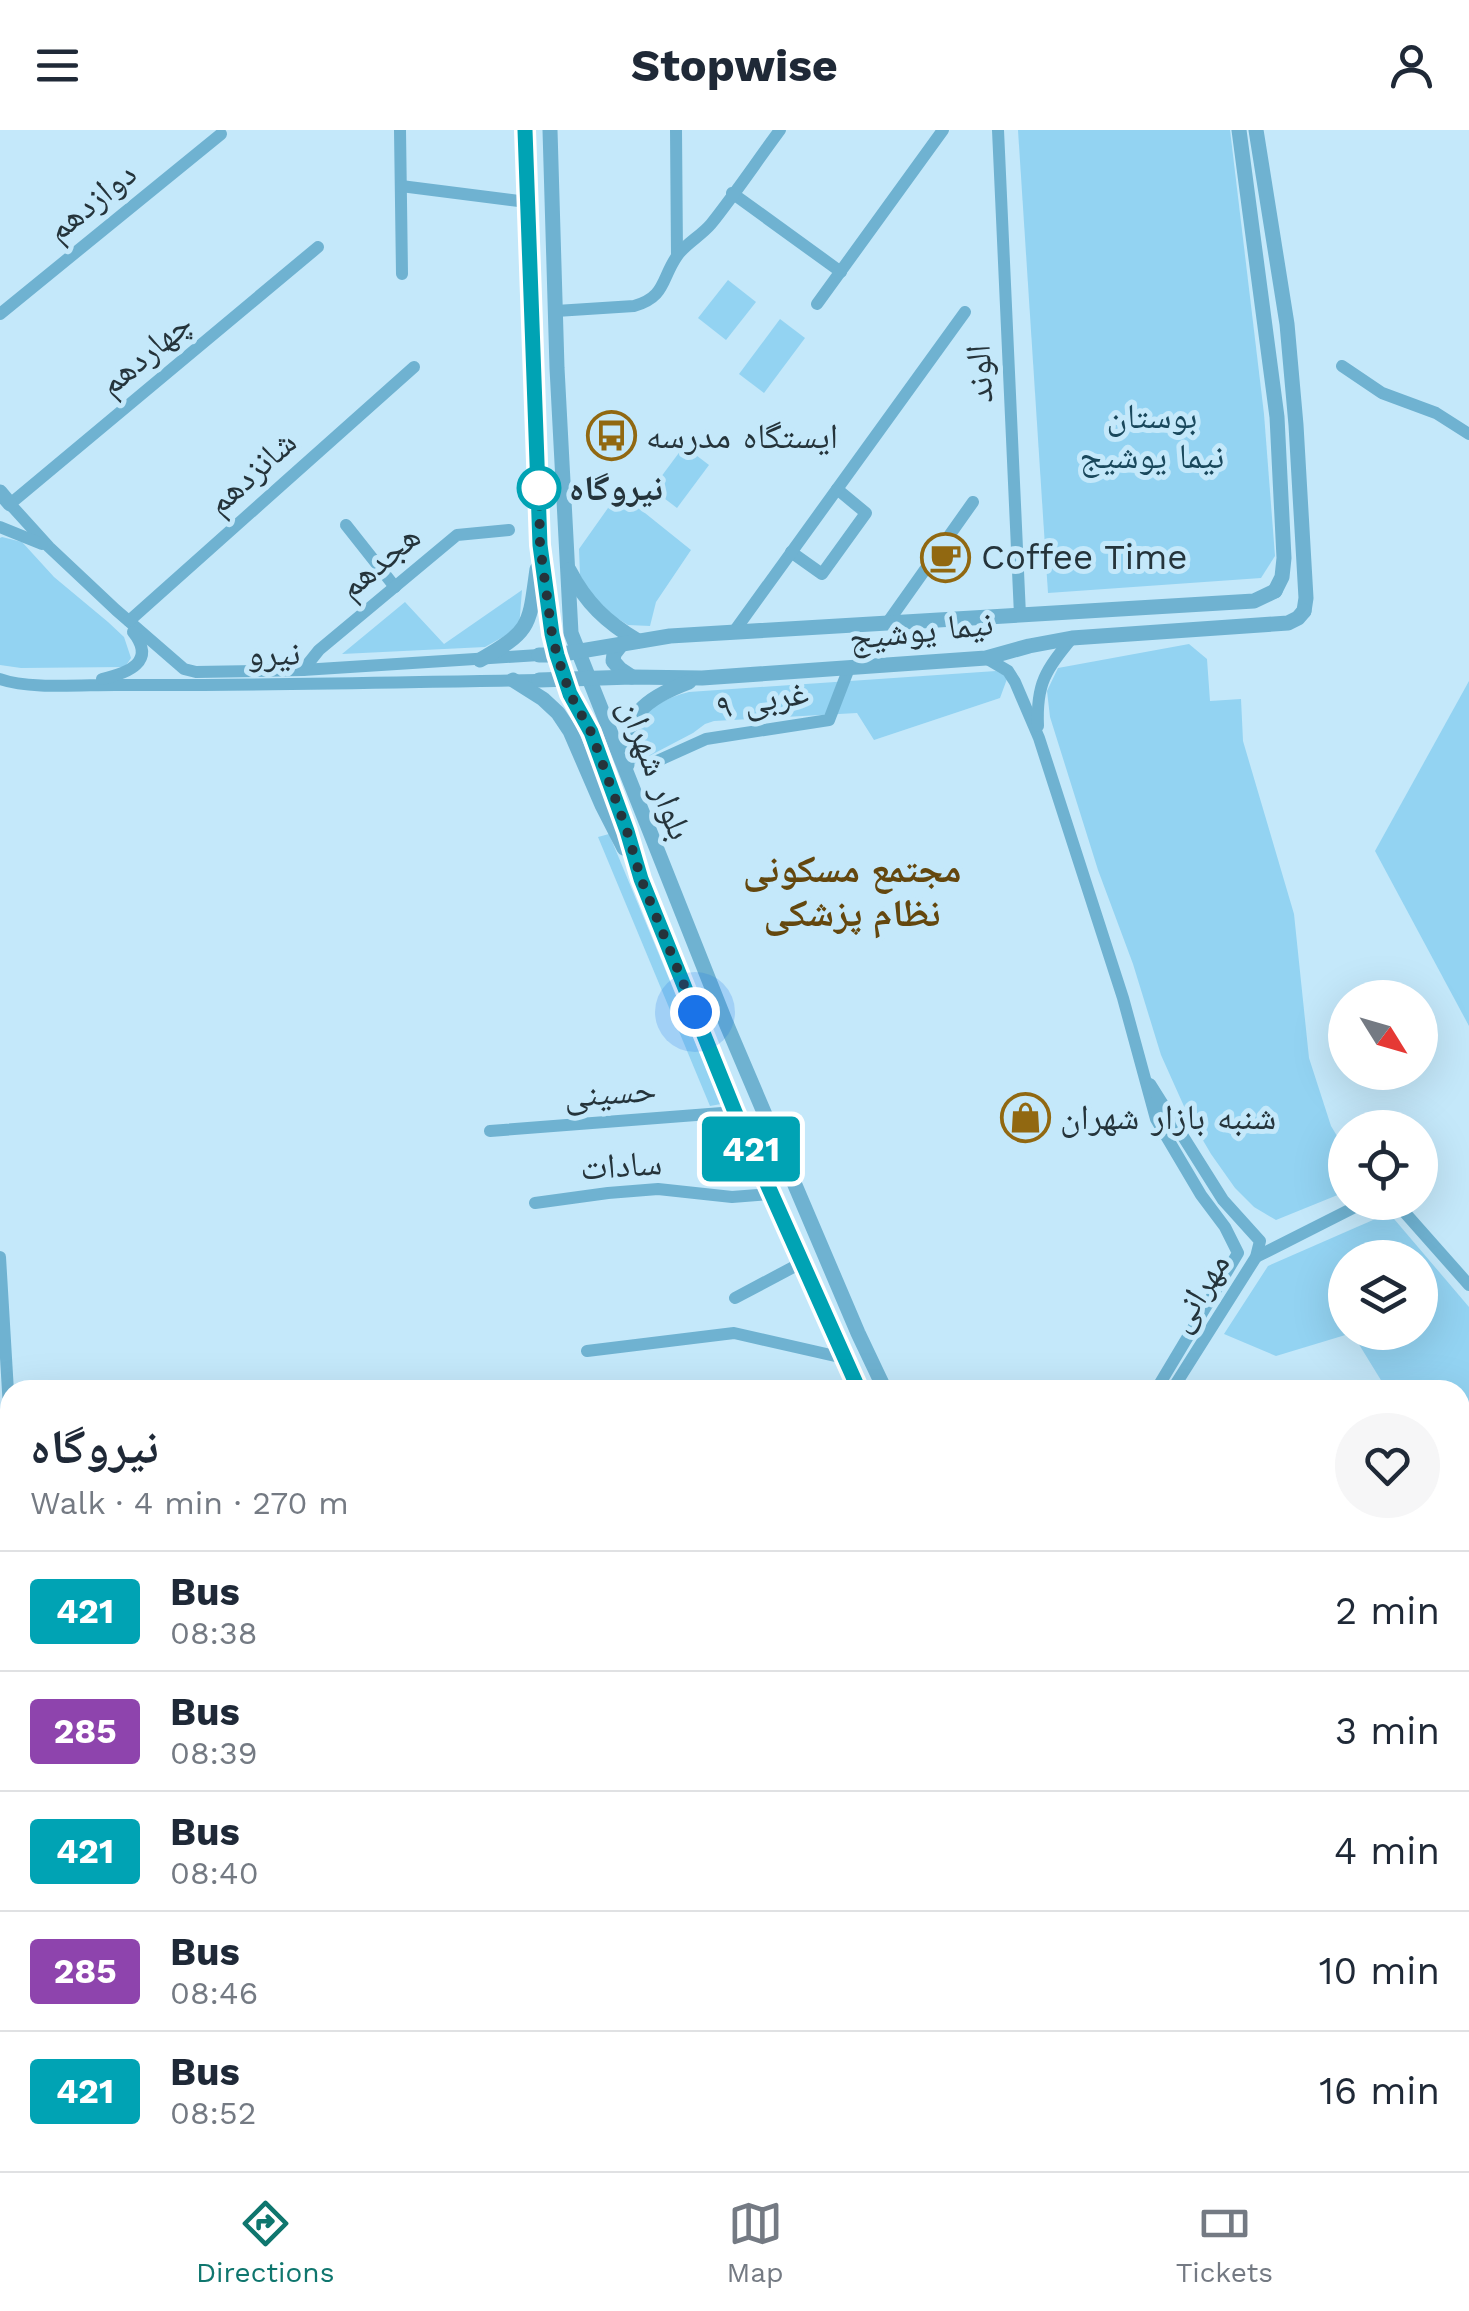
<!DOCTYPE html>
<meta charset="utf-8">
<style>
:root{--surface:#fff;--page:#f6f6f7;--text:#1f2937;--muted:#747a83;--line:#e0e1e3;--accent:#0f766e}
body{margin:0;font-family:"Work Sans","Noto Naskh Arabic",sans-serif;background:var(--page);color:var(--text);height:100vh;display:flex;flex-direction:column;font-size:38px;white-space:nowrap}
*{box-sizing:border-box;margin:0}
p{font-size:32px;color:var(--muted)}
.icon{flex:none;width:55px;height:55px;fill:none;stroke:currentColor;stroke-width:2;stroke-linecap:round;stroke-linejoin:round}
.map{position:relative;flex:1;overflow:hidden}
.drawer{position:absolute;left:0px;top:1250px;width:1470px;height:792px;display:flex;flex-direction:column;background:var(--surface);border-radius:30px 30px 0 0;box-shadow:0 10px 40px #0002}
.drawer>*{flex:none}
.badge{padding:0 20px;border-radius:8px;font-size:35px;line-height:65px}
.needle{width:65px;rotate:127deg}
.tools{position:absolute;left:1328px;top:850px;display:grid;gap:20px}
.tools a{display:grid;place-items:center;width:110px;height:110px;border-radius:50%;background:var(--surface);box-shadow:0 10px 40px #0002;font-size:50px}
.you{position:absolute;width:50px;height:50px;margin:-25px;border:8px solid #fff;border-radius:50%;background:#1a73e8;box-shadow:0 0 0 15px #1a73e833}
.map>.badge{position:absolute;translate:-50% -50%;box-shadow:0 0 0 5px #fff}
.round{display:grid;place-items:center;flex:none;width:105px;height:105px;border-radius:52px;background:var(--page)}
.head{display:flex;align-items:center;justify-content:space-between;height:170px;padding:0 30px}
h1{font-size:48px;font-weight:700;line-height:75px}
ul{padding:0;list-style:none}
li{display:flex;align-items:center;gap:30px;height:120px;padding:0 30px;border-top:2px solid var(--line)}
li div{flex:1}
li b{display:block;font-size:38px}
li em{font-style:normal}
li .badge{min-width:110px;font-weight:700;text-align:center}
header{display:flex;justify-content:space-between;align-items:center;height:130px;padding:0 30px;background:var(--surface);font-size:45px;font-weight:700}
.menu{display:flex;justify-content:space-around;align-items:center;height:140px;border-top:2px solid var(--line);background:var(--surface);font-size:28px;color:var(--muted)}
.menu a{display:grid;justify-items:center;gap:5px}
.menu .selected{color:var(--accent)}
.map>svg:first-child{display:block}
.green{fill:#93d3f2;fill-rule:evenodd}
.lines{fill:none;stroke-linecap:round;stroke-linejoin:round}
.river{stroke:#53c3f3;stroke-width:25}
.minor{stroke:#6fb2d1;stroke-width:12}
.tertiary{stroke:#6fb2d1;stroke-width:15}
.trunk{stroke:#327896;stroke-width:20}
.line-casing{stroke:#fff;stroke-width:22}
.line{stroke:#00a3b4;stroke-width:15}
.walk{stroke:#25343b;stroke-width:10;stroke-dasharray:0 18}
.stop-dot{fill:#fff;stroke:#00a3b4;stroke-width:5}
.labels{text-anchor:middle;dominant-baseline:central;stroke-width:10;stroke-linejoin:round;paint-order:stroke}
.street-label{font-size:35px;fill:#25343b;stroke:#c4e8fa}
.park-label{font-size:35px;fill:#19485c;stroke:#c4e8fa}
.poi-label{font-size:35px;fill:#25343b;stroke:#c4e8fa;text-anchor:start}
.stop-label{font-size:35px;font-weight:bold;fill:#25343b;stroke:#c4e8fa;text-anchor:start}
.neighbourhood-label{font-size:38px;font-weight:bold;fill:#64470e;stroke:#c4e8fa}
</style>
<header><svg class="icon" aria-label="menu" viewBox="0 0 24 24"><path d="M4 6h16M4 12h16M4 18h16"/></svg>Stopwise<svg class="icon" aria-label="person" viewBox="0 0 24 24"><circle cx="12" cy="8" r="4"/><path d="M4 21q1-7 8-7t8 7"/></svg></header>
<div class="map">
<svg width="1469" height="2041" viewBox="0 0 1469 2041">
<rect width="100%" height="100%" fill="#c4e8fa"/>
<!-- green -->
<g class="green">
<polygon points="1018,0 1230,0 1264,284 1275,426 1261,448 1048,463"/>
<polygon points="728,150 756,172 726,210 698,188"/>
<polygon points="780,189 805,208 764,263 739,244"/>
<polygon points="684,316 709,335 677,378 652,359"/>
<polygon points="625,367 691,420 656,472 650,496 628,495 599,477 580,445 579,419 608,378 608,371"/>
<polygon points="2,407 22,412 54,447 108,492 124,507 131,528 125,537 21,538 0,535 0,408"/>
<polygon points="522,460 519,498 485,517 342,524 405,472 444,514"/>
<polygon points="1189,514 1207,529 1210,571 1241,569 1243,611 1294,784 1309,928 1331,996 1345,1019 1345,1062 1276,1090 1254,1077 1235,1058 1211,1024 1187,983 1161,925 1133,834 1098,740 1050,587 1047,561 1058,538"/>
<path d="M996,541L1006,546L1007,549L1000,568L874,610L857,583L714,591L705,594L693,603L634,634C633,624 630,612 632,602C638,581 670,566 689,562Z"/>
<polygon points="1469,551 1469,896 1375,721"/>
<polygon points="609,704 721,974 710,976 598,707"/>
<path d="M1389,1083L1469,1177V1502L1460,1507V1260H1387L1352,1203L1276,1226L1224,1204L1268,1136ZM1345,1128H1420V1202H1345Z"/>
<polygon points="0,1436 10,1445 10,1552 0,1543"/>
<polygon points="0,1671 10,1676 10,1777 8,1776 0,1786"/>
<polygon points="1460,1890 1469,1894 1469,2041 829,2041 822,2033 1460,2032"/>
<polygon points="130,2033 280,2033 281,2041 131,2041"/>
<polygon points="633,2033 764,2033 774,2041 647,2041"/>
</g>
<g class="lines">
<!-- river -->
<polyline class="river" points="0,1489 10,1498"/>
<!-- minor -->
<g class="minor">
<polyline points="400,0 402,144"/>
<polyline points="676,0 677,125"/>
<polyline points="998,0 1020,485"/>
<polyline points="401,56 527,72"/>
<polyline points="732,63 841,142"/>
<polyline points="318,117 10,374 49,417 116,480 184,539 196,542 303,540 539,525"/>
<polyline points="817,174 943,0"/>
<path d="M556,181L634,176C666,167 661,149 677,126C685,114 701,106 711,94C735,64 757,31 780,0"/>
<polyline points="0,184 221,4"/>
<polyline points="1342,236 1382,263 1436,283 1469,304"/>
<polyline points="346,395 395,457"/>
<polyline points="0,397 42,414"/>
<polyline points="791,422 822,444 866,383 837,359"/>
<polyline points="129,491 414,237"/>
<polyline points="888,492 973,372"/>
<polyline points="733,503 965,182"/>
<polyline points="986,528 1008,541 1015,552 1039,608 1123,868 1156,989 1201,1065 1225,1097 1238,1123 1156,1260"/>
<polyline points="303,540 319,520 457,405 509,400"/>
<path d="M0,549C29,560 90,554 123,555C261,556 400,552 539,550"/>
<path d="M102,549C128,543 157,532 133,502"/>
<path d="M1038,596C1036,553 1046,540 1072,508"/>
<polyline points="655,632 706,609 829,590 849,538"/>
<polyline points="1150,954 1223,1070 1260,1111 1256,1127 1172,1260"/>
<polyline points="490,1001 735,982"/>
<polyline points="1393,1072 1399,1076 1469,1155"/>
<polyline points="535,1073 608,1063 658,1059 732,1067 771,1064"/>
<polyline points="0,1127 10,1295"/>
<polyline points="1256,1127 1357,1076 1370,1072"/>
<polyline points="735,1168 801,1133"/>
<polyline points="587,1221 734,1203 844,1228"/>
<polyline points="0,1901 10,1888"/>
<polyline points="115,2032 116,2041"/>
<polyline points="80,2041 87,2032"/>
<polyline points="377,2041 384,2032"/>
</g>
<!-- tertiary -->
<g class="tertiary">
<polyline points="525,0 541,415 552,504 557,525 569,564 591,601 627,701 641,749 735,982 859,1260"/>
<polyline points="550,0 557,238 571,503 726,893 858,1203 885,1260"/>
<polyline points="1239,0 1277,287 1284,428 1282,447 1275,461"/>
<polyline points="1256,0 1287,194 1296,295 1306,468 1304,481"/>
<polyline points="0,362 10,374"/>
<path d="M569,440C586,473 606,492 638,511"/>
<polyline points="621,515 614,524 613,531 620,539 632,547"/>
<polyline points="539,525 557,525 670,506 1254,471 1275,461"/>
<path d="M480,530C532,500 529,496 537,439"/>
<polyline points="513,550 543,569 558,583 570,601 602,675 624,718"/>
<polyline points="539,550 632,547 702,548 986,528 1029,516 1072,508 1288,493 1298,488 1304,481"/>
<path d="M627,635C622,585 646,568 689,552"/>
<polyline points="1460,1544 1469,1543"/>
<polyline points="0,1647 10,1653"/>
<polyline points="289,2032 289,2041"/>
</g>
<!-- trunk -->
<g class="trunk">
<polyline points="0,1413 10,1422"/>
<polyline points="0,1562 10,1571"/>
<polyline points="596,2032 608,2041"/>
<polyline points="772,2032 780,2041"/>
<polyline points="796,2032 804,2041"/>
</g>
</g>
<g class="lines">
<defs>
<polyline id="line" points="525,0 540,415 552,504 557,525 570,564 591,602 627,701 641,749 735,982 859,1260"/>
</defs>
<!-- line casing -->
<use href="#line" class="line-casing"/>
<!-- line -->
<use href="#line" class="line"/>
<!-- walk -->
<polyline class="walk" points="539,358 540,415 552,504 557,525 570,564 591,602 627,701 641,749 695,882"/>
</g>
<!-- icons -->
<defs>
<symbol id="bus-ring" viewBox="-11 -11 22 22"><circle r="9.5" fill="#c4e8fa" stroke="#916811" stroke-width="1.5"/><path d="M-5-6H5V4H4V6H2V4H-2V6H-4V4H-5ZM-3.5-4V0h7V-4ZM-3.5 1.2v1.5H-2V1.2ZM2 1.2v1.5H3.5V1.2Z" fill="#916811"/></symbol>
<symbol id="cafe-ring" viewBox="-11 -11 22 22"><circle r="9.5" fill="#c4e8fa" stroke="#916811" stroke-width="1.5"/><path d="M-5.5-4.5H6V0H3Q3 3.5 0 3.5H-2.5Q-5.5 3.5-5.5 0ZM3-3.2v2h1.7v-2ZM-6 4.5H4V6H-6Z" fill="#916811"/></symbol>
<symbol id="shop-ring" viewBox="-11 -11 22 22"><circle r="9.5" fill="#c4e8fa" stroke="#916811" stroke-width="1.5"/><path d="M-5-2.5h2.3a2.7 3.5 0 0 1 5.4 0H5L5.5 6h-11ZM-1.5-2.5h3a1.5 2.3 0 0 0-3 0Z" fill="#916811"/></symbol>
</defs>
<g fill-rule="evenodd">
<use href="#bus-ring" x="584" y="278" width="55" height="55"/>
<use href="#cafe-ring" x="918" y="400" width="55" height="55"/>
<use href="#shop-ring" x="998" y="960" width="55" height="55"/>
</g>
<!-- markers -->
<circle class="stop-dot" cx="539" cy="358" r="20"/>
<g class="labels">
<!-- street labels -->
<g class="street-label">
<text transform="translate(91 71) rotate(-39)">دوازدهم</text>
<text transform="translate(145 223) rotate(-40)">چهاردهم</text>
<text transform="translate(979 244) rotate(-93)">الوند</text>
<text transform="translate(251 342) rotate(-42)">شانزدهم</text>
<text transform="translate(379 431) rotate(-40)">هجدهم</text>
<text transform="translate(921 500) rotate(-6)">نیما یوشیج</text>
<text transform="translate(274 523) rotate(-1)">نیرو</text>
<text transform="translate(762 569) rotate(-10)">۹ غربی</text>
<text transform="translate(656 639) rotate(69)">بلوار شهران</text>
<text transform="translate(610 962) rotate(-4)">حسینی</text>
<text transform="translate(621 1035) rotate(-4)">سادات</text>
<text transform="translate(1198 1162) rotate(-58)">مهرانی</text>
</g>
<!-- park labels -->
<g class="park-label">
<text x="1152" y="286">بوستان<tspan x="1152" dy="40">نیما یوشیج</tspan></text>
</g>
<!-- poi labels -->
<g class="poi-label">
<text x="646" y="306">ایستگاه مدرسه</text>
<text x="981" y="427">Coffee Time</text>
<text x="1060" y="987">شنبه بازار شهران</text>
</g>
<!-- stop labels -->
<g class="stop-label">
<text x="569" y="358">نیروگاه</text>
</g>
<!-- neighbourhood labels -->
<g class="neighbourhood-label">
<text x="852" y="739">مجتمع مسکونی<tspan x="852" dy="44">نظام پزشکی</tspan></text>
</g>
</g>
</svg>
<div class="tools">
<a><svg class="needle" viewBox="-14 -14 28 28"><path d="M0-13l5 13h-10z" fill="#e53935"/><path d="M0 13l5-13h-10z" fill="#747a83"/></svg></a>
<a><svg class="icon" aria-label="locate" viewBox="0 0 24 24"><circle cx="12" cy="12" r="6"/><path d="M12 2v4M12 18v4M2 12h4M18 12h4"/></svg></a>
<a><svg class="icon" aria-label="layers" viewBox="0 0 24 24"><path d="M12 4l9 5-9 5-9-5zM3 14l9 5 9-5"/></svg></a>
</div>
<div class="you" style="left:695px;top:882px"></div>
<b class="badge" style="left:751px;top:1019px;background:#00a3b4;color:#fff">421</b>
<section class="drawer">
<div class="head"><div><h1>نیروگاه</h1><p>Walk · 4 min · 270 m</p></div><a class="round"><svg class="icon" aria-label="heart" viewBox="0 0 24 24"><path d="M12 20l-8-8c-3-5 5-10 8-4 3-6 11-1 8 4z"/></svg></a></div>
<ul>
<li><span class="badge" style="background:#00a3b4;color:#fff">421</span><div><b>Bus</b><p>08:38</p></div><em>2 min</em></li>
<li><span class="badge" style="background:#8e44ad;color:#fff">285</span><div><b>Bus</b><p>08:39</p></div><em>3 min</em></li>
<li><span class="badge" style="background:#00a3b4;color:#fff">421</span><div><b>Bus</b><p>08:40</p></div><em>4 min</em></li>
<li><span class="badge" style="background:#8e44ad;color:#fff">285</span><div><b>Bus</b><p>08:46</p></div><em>10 min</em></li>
<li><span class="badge" style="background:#00a3b4;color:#fff">421</span><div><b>Bus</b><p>08:52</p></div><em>16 min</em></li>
</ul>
</section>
</div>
<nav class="menu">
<a class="selected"><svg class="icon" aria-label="directions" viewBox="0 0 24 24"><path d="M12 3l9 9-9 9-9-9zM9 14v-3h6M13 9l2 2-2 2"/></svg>Directions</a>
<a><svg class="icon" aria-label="map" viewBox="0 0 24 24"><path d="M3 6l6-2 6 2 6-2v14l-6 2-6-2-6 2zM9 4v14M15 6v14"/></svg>Map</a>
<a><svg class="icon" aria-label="tickets" viewBox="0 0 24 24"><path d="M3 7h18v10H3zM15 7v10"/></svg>Tickets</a>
</nav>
